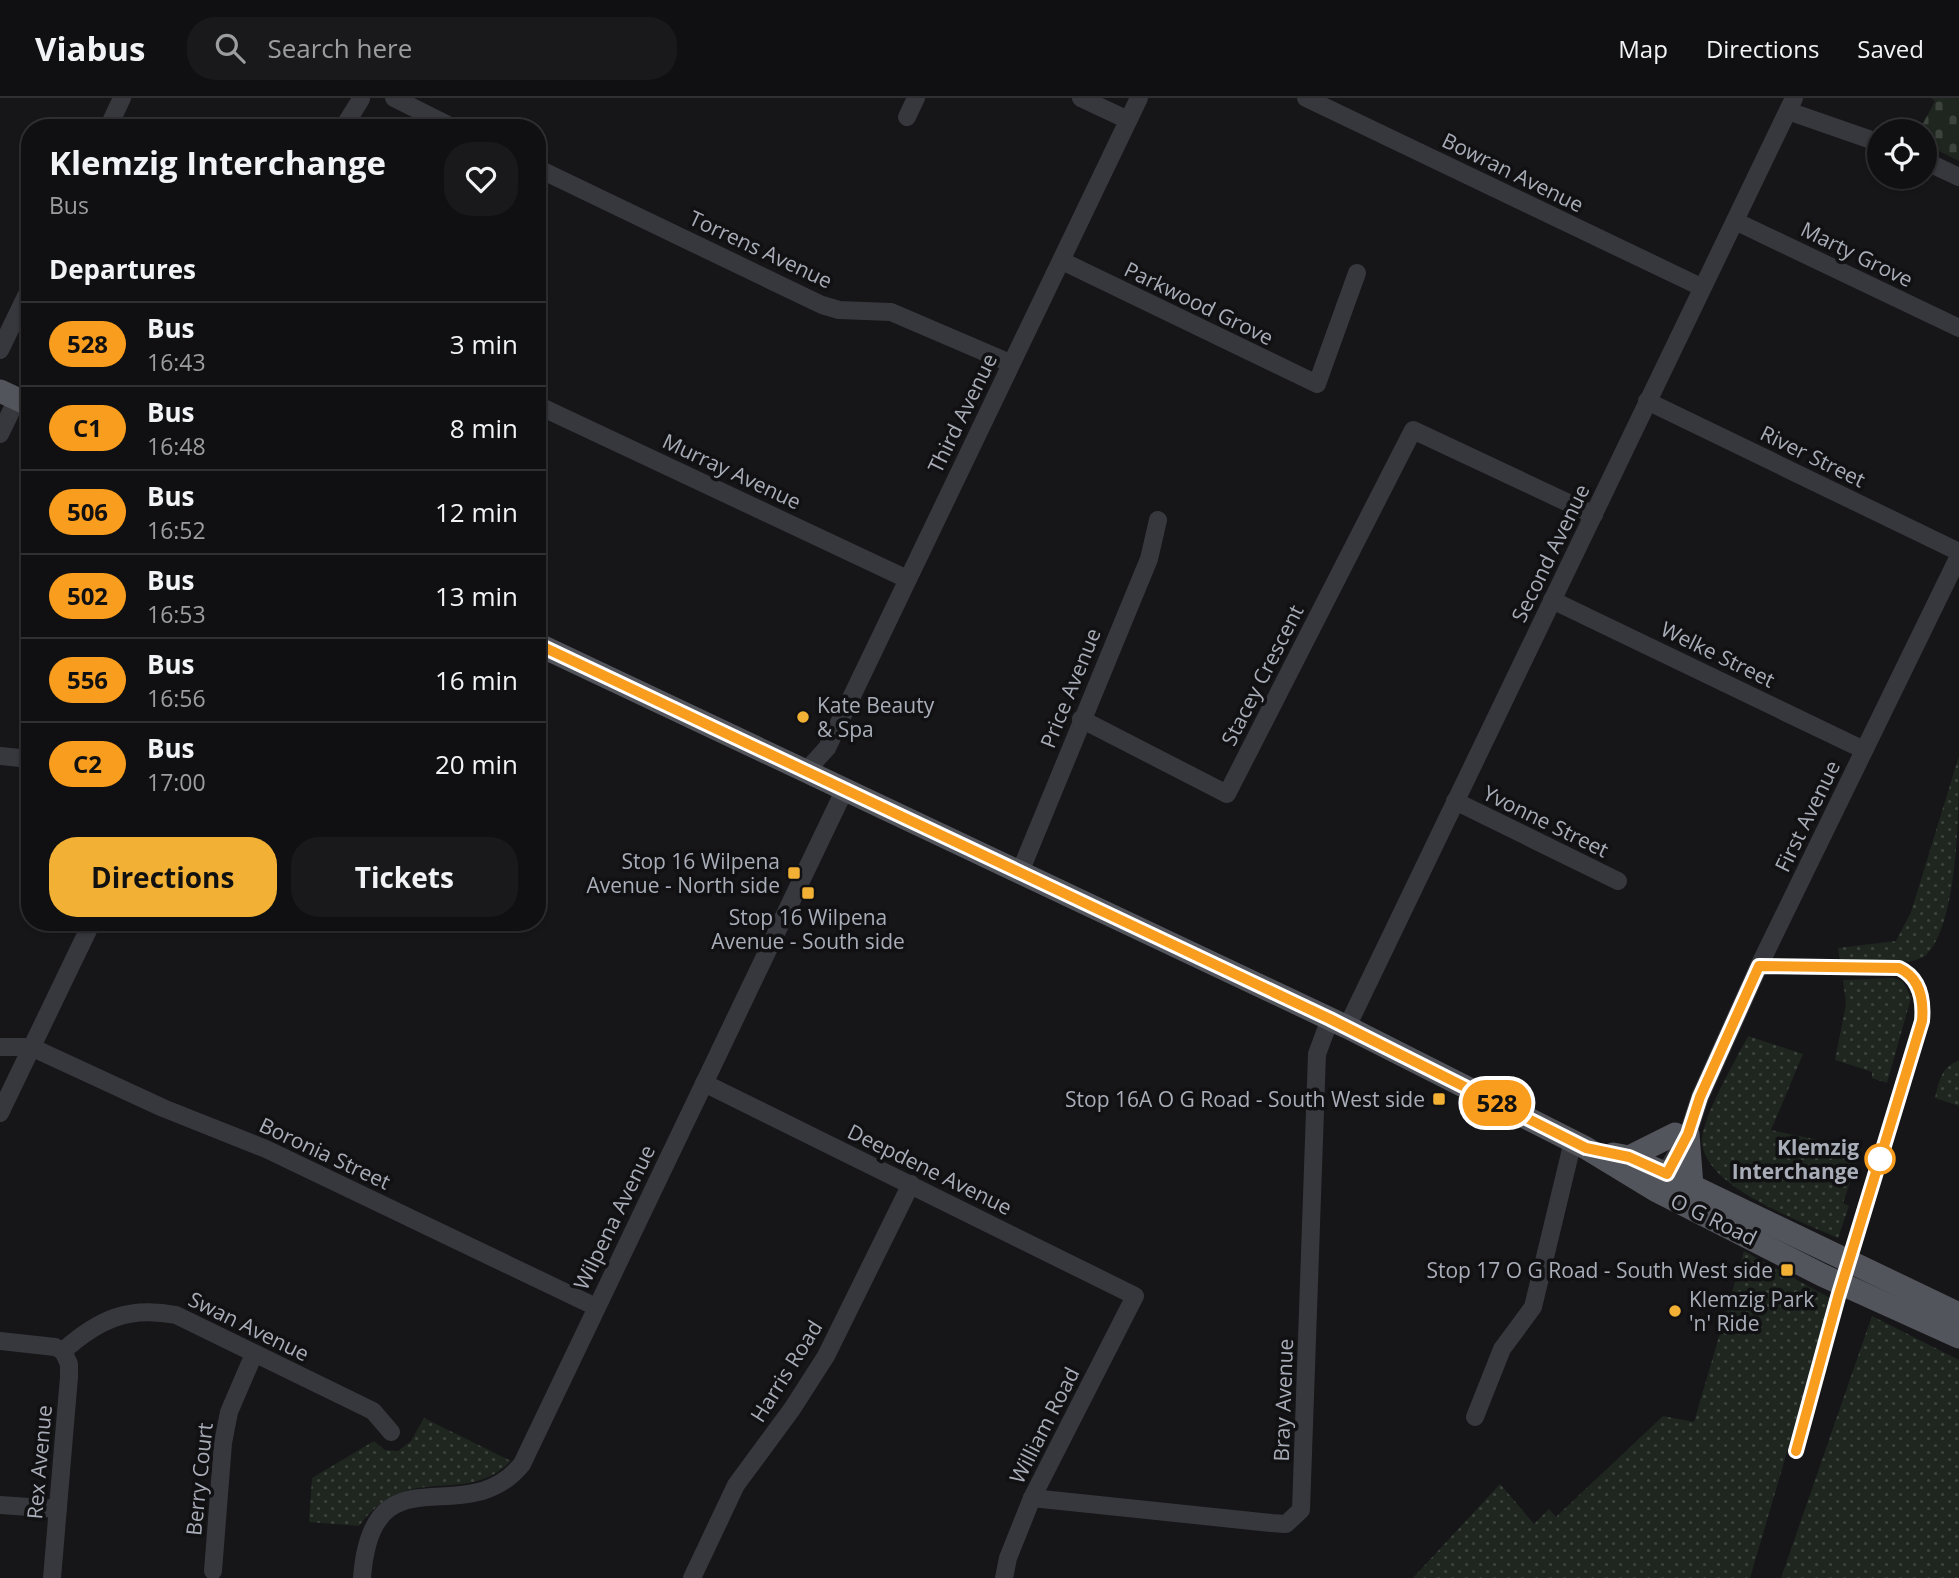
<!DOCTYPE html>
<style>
:root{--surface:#101012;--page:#19191b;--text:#f1f3f6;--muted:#9c9d9f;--line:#303032;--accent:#f2b134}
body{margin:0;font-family:"Open Sans",sans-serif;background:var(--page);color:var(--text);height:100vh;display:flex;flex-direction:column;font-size:26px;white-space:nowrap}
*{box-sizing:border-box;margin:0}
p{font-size:23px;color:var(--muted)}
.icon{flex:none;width:38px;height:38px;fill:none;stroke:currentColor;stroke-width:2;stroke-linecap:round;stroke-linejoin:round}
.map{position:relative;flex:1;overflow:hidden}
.drawer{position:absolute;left:21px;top:21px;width:525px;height:812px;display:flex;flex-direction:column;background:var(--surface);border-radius:28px;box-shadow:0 2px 5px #0004,0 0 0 2px var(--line)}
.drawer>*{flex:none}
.badge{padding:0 14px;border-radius:23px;font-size:24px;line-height:46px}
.fabs{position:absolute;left:1867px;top:21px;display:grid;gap:14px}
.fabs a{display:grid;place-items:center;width:70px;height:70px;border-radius:50%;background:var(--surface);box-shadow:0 2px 5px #0004,0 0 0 2px var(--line);font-size:35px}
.map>.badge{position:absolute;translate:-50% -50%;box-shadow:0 0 0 4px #fff}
h2{padding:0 28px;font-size:26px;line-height:63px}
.round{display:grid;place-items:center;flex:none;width:74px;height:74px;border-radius:28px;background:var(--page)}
.summary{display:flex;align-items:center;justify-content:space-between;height:119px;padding:0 28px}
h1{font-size:33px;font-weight:700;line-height:52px}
.primary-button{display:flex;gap:14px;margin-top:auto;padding:14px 28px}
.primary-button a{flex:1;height:80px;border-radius:28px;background:var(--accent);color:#111;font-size:28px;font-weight:700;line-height:80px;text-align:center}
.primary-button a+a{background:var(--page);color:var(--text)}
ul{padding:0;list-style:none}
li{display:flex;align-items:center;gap:21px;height:84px;padding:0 28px;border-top:2px solid var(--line)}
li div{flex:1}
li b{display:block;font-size:26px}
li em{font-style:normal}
li .badge{min-width:77px;font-weight:700;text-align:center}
header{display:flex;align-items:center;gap:42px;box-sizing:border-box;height:98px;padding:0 35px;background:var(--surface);border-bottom:2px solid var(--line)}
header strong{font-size:33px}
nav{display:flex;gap:38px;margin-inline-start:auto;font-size:24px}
.search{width:490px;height:63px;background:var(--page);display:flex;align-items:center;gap:18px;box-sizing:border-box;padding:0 24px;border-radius:28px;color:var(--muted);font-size:26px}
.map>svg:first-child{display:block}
.grass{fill:url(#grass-dots)}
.cemetery{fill:url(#cemetery-stones)}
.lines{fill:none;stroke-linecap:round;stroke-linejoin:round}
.minor{stroke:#37383d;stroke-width:18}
.major{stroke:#53555c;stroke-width:23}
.line-casing{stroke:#fff;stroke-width:16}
.line{stroke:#f99d1e;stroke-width:10}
.poi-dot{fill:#f2b134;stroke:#111113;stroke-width:2.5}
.stop-dot{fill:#fff;stroke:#f99d1e;stroke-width:3.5}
.labels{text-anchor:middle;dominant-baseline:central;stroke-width:7;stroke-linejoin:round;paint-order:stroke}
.street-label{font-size:21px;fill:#a8adb8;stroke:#111113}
.poi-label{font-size:21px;fill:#a8adb8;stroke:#111113;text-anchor:end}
.stop-label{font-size:21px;font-weight:bold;fill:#a8adb8;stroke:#111113;text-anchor:end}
</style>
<header>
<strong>Viabus</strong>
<div class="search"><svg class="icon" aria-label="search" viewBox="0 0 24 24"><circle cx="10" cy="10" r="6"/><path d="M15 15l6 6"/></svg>Search here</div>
<nav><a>Map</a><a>Directions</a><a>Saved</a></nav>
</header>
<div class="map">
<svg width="1959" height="1480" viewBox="0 0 1959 1480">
<defs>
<pattern id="grass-dots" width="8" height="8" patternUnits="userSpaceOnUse" patternTransform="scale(1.75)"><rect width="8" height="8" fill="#1e261f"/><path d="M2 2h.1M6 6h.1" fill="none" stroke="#3c433d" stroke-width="1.8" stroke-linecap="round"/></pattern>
<pattern id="cemetery-stones" width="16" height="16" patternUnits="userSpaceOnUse" patternTransform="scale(1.75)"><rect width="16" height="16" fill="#1e261f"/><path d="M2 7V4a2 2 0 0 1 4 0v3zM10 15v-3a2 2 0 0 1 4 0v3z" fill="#3c433d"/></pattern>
</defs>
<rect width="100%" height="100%" fill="#161618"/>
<!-- grass -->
<g class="grass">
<path d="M1959,658C1959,707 1959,828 1925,858C1904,871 1864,863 1840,863L1838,850L1896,843L1911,814Z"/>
<polygon points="1893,880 1903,883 1911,900 1887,985 1872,980 1872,974 1835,962 1846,906 1843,882"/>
<path d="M1748,938L1803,956L1771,1032L1861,1051L1843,1105L1849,1108L1838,1140C1801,1123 1706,1090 1702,1045C1700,1022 1737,960 1748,938Z"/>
<path d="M1959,963V1008L1935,1000C1939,984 1941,968 1959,963Z"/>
<polygon points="1744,1153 1832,1201 1750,1480 1413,1480 1500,1386 1534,1426 1549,1411 1556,1419 1663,1318 1694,1324"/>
<polygon points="1872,1218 1959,1262 1959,1480 1781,1480"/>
<path d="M424,1320L511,1363C463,1411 410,1360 359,1428L309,1424L312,1380L374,1343L385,1352L398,1353L411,1343Z"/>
</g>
<!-- cemetery -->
<polygon class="cemetery" points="1931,0 1959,0 1959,63 1925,46 1925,33 1919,33 1935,3"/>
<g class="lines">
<!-- minor -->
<g class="minor">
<polyline points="394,0 454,30"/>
<polyline points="1081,0 1128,22"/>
<polyline points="1306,0 1701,189"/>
<polyline points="1788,13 1880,45"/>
<polyline points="907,19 916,0"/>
<polyline points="108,30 122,0"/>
<polyline points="343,30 361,1"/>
<polyline points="1925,63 1959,79"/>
<polyline points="537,70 822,207 839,212 891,214 1010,265"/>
<polyline points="1735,123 1959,230"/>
<polyline points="1062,163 1317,286 1357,175"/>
<polyline points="0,252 30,190"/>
<polyline points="1647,303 1959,454"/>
<polyline points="537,307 907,481"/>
<polyline points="0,336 17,301"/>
<polyline points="1552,502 1864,652"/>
<polyline points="1081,621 1227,696 1413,332 1594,417"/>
<polyline points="0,658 30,661"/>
<polyline points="806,673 827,650 1139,0"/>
<polyline points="1455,703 1618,783"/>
<polyline points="1020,774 1149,461 1158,422"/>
<polyline points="1347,929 1794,0"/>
<polyline points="0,949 31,949 163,1010 266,1051 596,1209"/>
<polyline points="704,985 1135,1198 1032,1400 1008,1460 1004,1480"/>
<polyline points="0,1015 92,824"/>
<polyline points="1659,1086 1688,1036 1700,999 1759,868 1959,458"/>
<path d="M0,1243L55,1249L63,1253C99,1221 128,1208 176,1217L373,1313L391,1334"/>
<polyline points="1475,1319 1502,1251 1533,1209 1573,1043"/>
<polyline points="1032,1400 1271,1425 1286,1426 1301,1412 1317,956 1330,921"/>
<polyline points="0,1407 58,1411"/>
<polyline points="213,1473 223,1345 229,1314 254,1256"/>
<polyline points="52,1480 69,1279 69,1266 63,1253"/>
<path d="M362,1480C372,1346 465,1437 522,1366L845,691"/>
<polyline points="692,1480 736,1387 792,1311 826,1258 911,1086"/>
</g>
<!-- major -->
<g class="major">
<polyline points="0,293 30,307"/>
<polyline points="537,546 1347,929 1586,1050 1655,1092 1822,1177 1959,1239"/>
<polyline points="1688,1036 1692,1088"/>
<polyline points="1613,1056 1629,1059 1692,1088 1959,1216"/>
<polyline points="1629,1059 1675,1036"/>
</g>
</g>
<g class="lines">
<defs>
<path id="line" d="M537,546L1330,921L1586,1050L1629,1059L1667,1076L1688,1036L1700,999L1759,868L1899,870C1920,880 1924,901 1922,923L1838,1199L1796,1353"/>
</defs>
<!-- line casing -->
<use href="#line" class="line-casing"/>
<!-- line -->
<use href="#line" class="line"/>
</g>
<!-- markers -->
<g class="poi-dot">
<circle cx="803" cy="619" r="7"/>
<rect x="787" y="768" width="14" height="14" rx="3.5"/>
<rect x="801" y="788" width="14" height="14" rx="3.5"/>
<rect x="1432" y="994" width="14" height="14" rx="3.5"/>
<rect x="1780" y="1165" width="14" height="14" rx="3.5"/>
<circle cx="1675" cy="1213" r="7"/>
</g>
<circle class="stop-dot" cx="1880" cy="1061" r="14"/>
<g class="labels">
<!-- street labels -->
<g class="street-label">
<text transform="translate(1513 74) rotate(26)">Bowran Avenue</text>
<text transform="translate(761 151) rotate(25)">Torrens Avenue</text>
<text transform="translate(1857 156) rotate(26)">Marty Grove</text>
<text transform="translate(1199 205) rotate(26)">Parkwood Grove</text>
<text transform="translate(962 315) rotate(-64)">Third Avenue</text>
<text transform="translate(1813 358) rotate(26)">River Street</text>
<text transform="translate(732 373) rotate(25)">Murray Avenue</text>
<text transform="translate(1550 455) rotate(-64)">Second Avenue</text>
<text transform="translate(1718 556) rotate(26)">Welke Street</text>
<text transform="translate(1262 577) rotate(-63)">Stacey Crescent</text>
<text transform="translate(1070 590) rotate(-68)">Price Avenue</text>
<text transform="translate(1807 718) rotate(-64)">First Avenue</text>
<text transform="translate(1546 723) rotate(26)">Yvonne Street</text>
<text transform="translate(325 1055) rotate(25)">Boronia Street</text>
<text transform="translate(930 1071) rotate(26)">Deepdene Avenue</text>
<text transform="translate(614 1119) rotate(-64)">Wilpena Avenue</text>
<text transform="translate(1714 1121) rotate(26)">O G Road</text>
<text transform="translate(249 1228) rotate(26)">Swan Avenue</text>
<text transform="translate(786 1273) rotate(-58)">Harris Road</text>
<text transform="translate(1283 1302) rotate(-88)">Bray Avenue</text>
<text transform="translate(1044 1327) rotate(-63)">William Road</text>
<text transform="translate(39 1364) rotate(-85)">Rex Avenue</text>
<text transform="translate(199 1381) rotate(-84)">Berry Court</text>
</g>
<!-- poi labels -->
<g class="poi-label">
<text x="817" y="607" text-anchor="start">Kate Beauty<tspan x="817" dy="24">&amp; Spa</tspan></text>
<text x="780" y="763">Stop 16 Wilpena<tspan x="780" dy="24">Avenue - North side</tspan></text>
<text x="808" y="819" text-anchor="middle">Stop 16 Wilpena<tspan x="808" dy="24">Avenue - South side</tspan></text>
<text x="1425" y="1001">Stop 16A O G Road - South West side</text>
<text x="1773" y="1172">Stop 17 O G Road - South West side</text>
<text x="1689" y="1201" text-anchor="start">Klemzig Park<tspan x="1689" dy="24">'n' Ride</tspan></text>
</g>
<!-- stop labels -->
<g class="stop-label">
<text x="1859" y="1049">Klemzig<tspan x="1859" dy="24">Interchange</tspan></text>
</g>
</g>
</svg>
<div class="fabs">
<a><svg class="icon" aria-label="locate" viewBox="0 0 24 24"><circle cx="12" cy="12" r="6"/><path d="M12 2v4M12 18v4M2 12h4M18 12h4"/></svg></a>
</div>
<b class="badge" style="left:1497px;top:1005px;background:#f99d1e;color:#111">528</b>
<section class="drawer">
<div class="summary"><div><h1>Klemzig Interchange</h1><p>Bus</p></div><a class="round"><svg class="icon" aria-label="heart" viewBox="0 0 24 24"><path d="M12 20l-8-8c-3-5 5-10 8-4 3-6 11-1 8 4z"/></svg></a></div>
<h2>Departures</h2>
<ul>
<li><span class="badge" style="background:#f99d1e;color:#111">528</span><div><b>Bus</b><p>16:43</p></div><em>3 min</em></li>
<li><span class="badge" style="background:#f99d1e;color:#111">C1</span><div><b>Bus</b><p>16:48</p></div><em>8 min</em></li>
<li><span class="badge" style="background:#f99d1e;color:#111">506</span><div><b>Bus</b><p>16:52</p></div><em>12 min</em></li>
<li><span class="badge" style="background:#f99d1e;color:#111">502</span><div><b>Bus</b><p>16:53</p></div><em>13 min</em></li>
<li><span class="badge" style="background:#f99d1e;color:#111">556</span><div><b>Bus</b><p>16:56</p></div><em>16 min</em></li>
<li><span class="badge" style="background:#f99d1e;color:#111">C2</span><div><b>Bus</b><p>17:00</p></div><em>20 min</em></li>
</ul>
<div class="primary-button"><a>Directions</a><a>Tickets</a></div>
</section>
</div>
